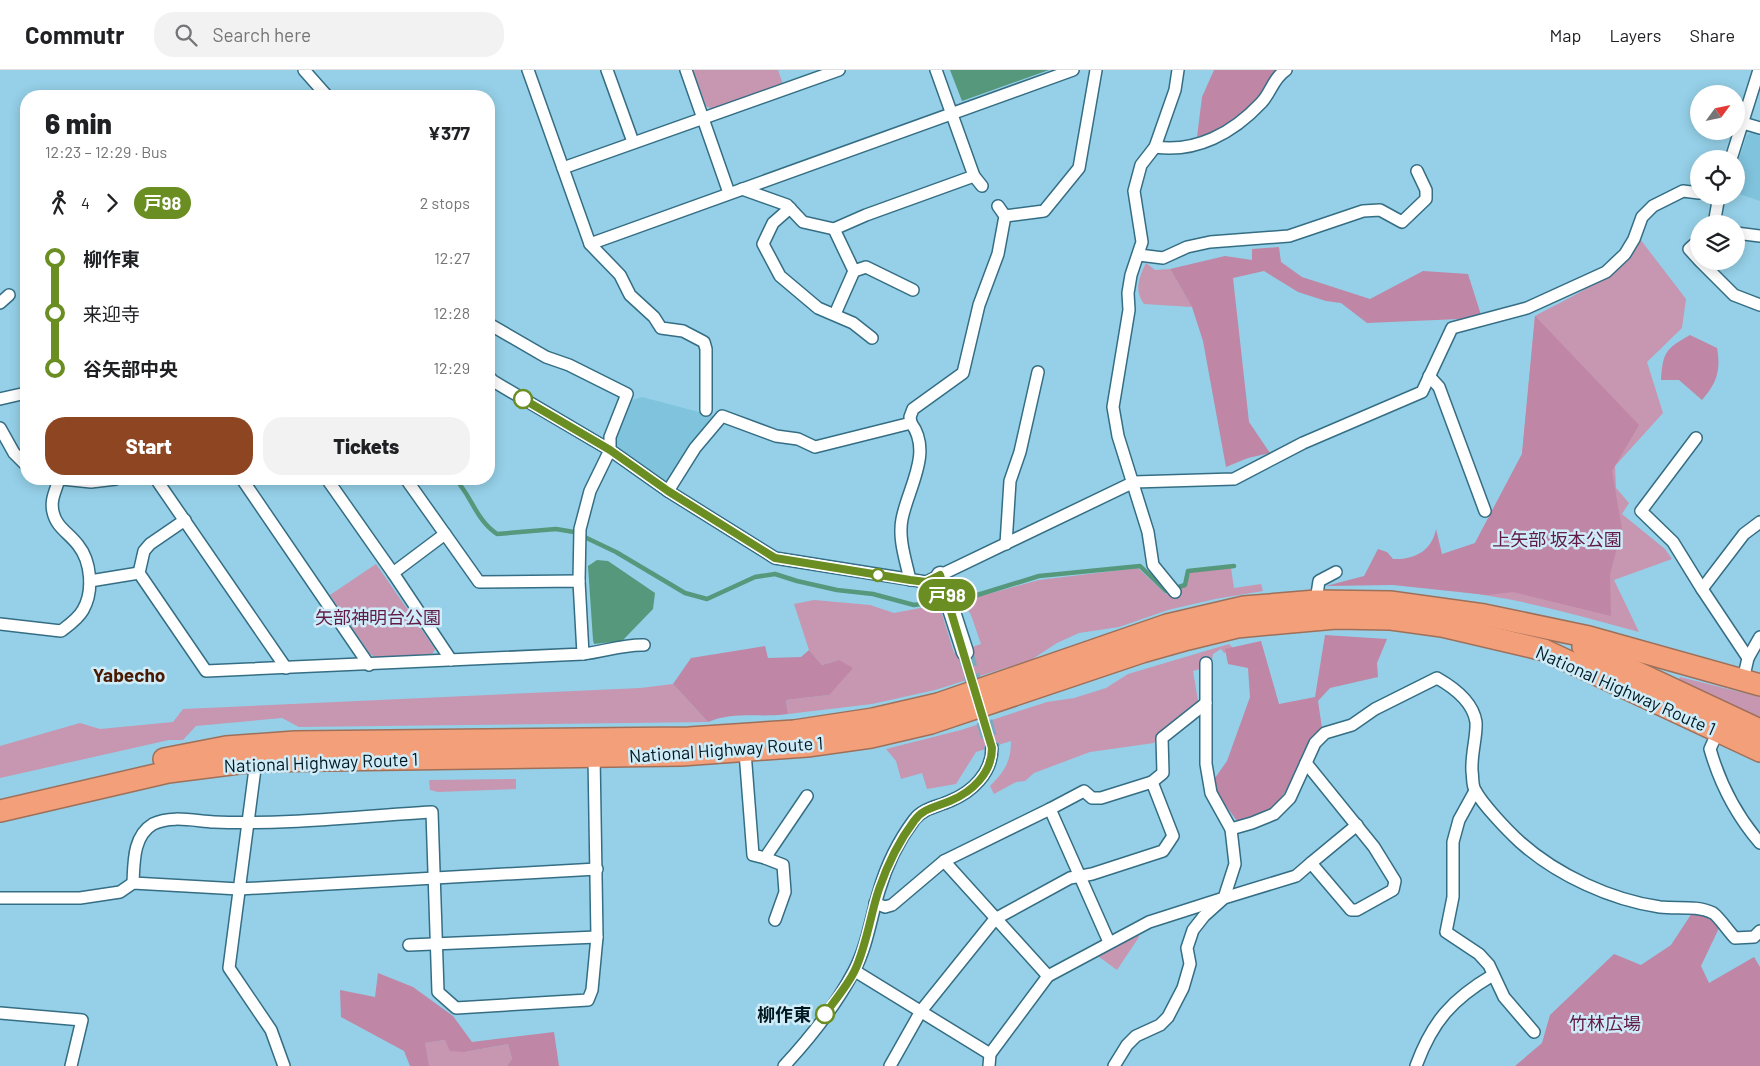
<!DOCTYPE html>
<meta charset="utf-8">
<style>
:root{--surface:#fff;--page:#f2f2f2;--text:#202124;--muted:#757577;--line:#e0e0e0;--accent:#8d4522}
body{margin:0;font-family:Barlow,"Noto Sans JP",sans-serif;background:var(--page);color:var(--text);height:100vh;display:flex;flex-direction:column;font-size:19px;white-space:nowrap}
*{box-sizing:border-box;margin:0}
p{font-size:16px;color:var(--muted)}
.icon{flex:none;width:28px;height:28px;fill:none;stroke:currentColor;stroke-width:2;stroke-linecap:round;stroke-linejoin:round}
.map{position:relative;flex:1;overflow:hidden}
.sheet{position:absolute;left:20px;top:20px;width:475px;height:395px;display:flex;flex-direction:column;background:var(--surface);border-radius:20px;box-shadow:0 2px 12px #0003}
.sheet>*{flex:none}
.badge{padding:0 10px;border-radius:16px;font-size:18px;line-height:32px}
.needle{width:32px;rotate:57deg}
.tools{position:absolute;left:1690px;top:15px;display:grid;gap:10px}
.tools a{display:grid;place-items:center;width:55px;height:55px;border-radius:50%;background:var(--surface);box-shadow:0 2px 12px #0003;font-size:25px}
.map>.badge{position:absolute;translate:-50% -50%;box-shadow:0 0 0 2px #fff}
.legs{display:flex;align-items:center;gap:8px;height:55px;padding:0 25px;font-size:16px}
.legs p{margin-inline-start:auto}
.headline{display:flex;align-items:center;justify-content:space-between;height:85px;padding:0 25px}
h1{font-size:28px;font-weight:800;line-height:38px}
.button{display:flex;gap:10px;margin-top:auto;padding:10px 25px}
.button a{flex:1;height:58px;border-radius:20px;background:var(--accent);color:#fff;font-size:20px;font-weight:800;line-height:58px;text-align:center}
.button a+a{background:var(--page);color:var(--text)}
ul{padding:0 25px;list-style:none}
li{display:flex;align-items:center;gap:18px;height:55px;font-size:19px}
li i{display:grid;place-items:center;width:8px;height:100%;margin:0 6px;background:currentColor}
li i::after{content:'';width:12px;height:12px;margin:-6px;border:4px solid;border-radius:50%;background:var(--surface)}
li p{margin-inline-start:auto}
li:first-child i{background:linear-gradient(#0000 50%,currentColor 0)}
li:last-child i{background:linear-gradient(currentColor 50%,#0000 0)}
header{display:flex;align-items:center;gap:30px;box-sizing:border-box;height:70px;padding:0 25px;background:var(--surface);border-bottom:1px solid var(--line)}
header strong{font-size:24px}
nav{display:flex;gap:28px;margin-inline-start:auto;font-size:18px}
.search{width:350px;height:45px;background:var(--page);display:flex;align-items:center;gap:12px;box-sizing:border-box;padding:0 18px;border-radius:20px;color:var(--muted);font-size:19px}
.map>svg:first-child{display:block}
.built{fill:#80c3dd}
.green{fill:#c796b1}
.forest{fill:#bf86a5}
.water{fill:#55987c}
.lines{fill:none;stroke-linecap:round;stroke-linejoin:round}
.stream{stroke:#55987c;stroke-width:4.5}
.secondary-tunnel{stroke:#77abc0;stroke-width:16;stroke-dasharray:16 8;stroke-linecap:butt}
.street-casing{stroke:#356e84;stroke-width:14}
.secondary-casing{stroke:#356e84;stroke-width:19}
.highway-casing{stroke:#9e705a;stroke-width:24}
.street{stroke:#fff;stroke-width:11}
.secondary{stroke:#fff;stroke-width:16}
.highway{stroke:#f39f79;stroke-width:21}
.line-1-casing{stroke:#fff;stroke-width:11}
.line-1{stroke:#6b8e23;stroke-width:8}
.stop-1-dot{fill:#fff;stroke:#6b8e23;stroke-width:2.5}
.labels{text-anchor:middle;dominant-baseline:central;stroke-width:5;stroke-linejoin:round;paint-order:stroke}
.park-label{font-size:18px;fill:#601c47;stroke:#cfecf8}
.street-label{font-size:18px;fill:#011820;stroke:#cfecf8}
.stop-label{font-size:18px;font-weight:bold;fill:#011820;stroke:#cfecf8;text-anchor:end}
.neighbourhood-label{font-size:19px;font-weight:bold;fill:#491a01;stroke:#cfecf8}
</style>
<header>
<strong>Commutr</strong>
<div class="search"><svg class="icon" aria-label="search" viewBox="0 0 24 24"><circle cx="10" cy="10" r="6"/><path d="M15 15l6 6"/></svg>Search here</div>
<nav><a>Map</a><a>Layers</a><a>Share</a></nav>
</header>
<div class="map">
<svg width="1760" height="996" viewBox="0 0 1760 996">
<rect width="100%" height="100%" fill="#95d0e8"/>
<!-- built -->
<g class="built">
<polygon points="1755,61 1760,63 1760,131 1736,123 1736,97 1747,65"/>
<polygon points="642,327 714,346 691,376 667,414 617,380 614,369 629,331"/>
</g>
<!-- green -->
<g class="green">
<polygon points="693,0 778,0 783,14 712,39 706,36"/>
<path d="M1640,169L1686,229L1682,258L1647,292L1663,343L1615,396L1616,418L1629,433L1622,444L1665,479L1672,489L1614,510L1639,562C1581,546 1522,529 1462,522L1475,473L1522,384L1535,246C1575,224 1616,209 1640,169Z"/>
<path d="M1146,193L1155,200L1170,199L1192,237L1144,234C1134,220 1139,207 1146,193Z"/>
<polygon points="376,494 435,579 432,585 377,588 370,584 330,525"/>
<polygon points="1138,498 1166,524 1186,516 1190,502 1231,498 1234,518 1261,514 1263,521 1215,529 1168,540 1119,557 1079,563 1057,573 1031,590 935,620 872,634 788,644 786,630 829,625 839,590 822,595 809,580 794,534 814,530 870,535 894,543 931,536 941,541 954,583 981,574 971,545 962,531 1039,510"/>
<path d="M1229,574L1235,580L1224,583L1221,579L1213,584L1212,590L1200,599L1193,601L1198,631C1184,645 1166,657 1154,673L1090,682L1034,703L1025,711L1016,712L994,724L990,716C1004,702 1011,692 1011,671L976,682L956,714L927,719L922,703L901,709L896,691L886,679L961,660L1047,632L1074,628L1106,618L1128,604Z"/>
<polygon points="1680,607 1760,627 1760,651 1679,610"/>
<polygon points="673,614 708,652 299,657 282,648 196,656 183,670 169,670 0,708 0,676 80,653 100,659 173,652 183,639 640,618"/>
<polygon points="516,709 516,719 438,722 430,720 429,710"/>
<polygon points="1137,863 1139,867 1117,900 1095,884"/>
<polygon points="445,970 465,982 508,974 512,989 507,996 428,996 425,973"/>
</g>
<!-- forest -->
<g class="forest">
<polygon points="1214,0 1279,0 1261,28 1220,64 1197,67 1202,27"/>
<polygon points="1279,177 1281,192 1302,207 1370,229 1423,201 1468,204 1482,248 1367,253 1341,233 1326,231 1298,222 1264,201 1233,208 1249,352 1270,383 1248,388 1226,397 1203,271 1192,237 1170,199 1225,186 1252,190 1252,179"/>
<path d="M1535,246L1639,355L1612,401L1622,459L1610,504L1611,546L1513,522L1487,525L1393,515L1326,516L1364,506L1378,479L1387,482L1393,489C1414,490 1432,481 1436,459L1442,484L1475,473L1522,384Z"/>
<path d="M1690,265L1717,278C1721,300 1717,313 1702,330L1679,310H1661C1663,281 1666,279 1690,265Z"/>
<path d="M1325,565L1387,569L1377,593L1378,607L1330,618L1318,631L1322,658C1317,662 1312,667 1309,672C1288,707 1288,747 1237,751L1216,722L1215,708L1227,691L1250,627L1248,598L1228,594L1225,579L1261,571L1279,634L1315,627Z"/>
<path d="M765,576L768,588L801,587L809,580L822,595L839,590L853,598L829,625L786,630L788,644C760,648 735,641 708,652L673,614L691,588Z"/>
<polygon points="1692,843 1712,847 1720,856 1701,896 1709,913 1754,887 1760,897 1760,996 1515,996 1542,973 1550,945 1614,884 1641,895 1671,875"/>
<polygon points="378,903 413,917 453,946 472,972 554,962 559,996 507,996 512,989 508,974 465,982 450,981 445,970 425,973 429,996 410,996 404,981 341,947 340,920 375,927"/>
</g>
<!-- water -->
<g class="water">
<polygon points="950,0 1049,0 962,31"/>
<polygon points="597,490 608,491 655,523 653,539 622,571 594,574 593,570 588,496"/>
</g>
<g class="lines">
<!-- stream -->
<path class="stream" d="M455,409C472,426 475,449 497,464L556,459L574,462L616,482L685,523L707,529L755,507L775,504L797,511L837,520L873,524L914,535L974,526L1039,506L1140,496L1166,521L1185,515L1188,501L1234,496"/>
<!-- secondary-tunnel -->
<polyline class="secondary-tunnel" points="965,582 992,678"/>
<defs>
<g id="street">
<polyline points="304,0 327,26"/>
<polyline points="528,0 590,174 1073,0"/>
<polyline points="607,0 633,72"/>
<polyline points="686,0 729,123"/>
<polyline points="936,0 974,106 982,116"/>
<polyline points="1743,53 1760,58"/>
<path d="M1155,77C1196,83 1233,63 1261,33C1271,23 1273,8 1286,0"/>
<polyline points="1731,89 1759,0"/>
<polyline points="563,98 839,0"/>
<polyline points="742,119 787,135 803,152 834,159 866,145 974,106"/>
<polyline points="790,138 773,153 763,174 780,206 818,238 853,253 872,268"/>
<polyline points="1005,146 1044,141 1079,98 1096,0"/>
<polyline points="1714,154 1719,126"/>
<polyline points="834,159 854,201"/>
<polyline points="1736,163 1760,166"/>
<polyline points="1699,170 1689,179 1699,190"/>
<polyline points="590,174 620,205 630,225 654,247 661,258 683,261 704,272 706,279 706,340"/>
<polyline points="1139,185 1163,188 1187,177 1210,172 1289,166 1363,141 1380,140 1402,152 1426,129 1426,120 1417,101"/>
<polyline points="1700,191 1734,225 1760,235"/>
<polyline points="0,233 9,225"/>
<polyline points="835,244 854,201 866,197 913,220"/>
<polyline points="489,254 546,287 569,295 627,324 610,367 610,380 590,421 580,459 579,511"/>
<polyline points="1429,306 1439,317 1485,441"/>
<polyline points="489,307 493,311 610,380 668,421 775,488 926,512 1134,412 1234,409 1303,373 1422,322 1452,258 1527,238 1606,202 1625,184 1634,169 1642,147 1653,136 1683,121 1699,123"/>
<polyline points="0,329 26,323"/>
<polyline points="0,358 14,383 26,395"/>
<polyline points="1696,368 1641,441 1673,472 1702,519 1748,588 1743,610"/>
<polyline points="62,409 91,412 116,409"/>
<polyline points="156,409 286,598"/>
<polyline points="242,409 369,595"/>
<polyline points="327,409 393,503 451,590"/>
<polyline points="668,421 695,378 722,346 776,366 798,369 815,377 911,353 910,347 913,339 963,303 979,235 998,184 1005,146 998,136"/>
<polyline points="185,450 150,474 144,481 139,503 206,601 583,584 579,511 479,512 445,464"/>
<polyline points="1006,474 1010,411 1020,382 1038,302"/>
<polyline points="393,503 445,464 406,409"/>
<path d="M910,510C906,491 898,469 902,449C908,418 933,382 911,353"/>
<polyline points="90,511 139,503"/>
<polyline points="1702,519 1744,464 1760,452"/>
<polyline points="1175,522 1153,495 1148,462 1118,366 1113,337 1129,240 1128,223 1131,205 1142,172 1134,121 1141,95 1155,77 1175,20 1178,0"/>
<polyline points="1316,531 1319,511 1336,502"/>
<path d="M0,554L61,561C69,555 78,549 83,540C94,521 91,491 78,475C69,463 56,457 53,442C50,429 56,421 59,409"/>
<path d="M583,584C603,582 624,574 644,575"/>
<polyline points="1748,588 1760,567"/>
<path d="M1718,661L1710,679C1720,714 1736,745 1760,773"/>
<polyline points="745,682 753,785 765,788 807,726"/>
<polyline points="256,691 229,898 271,960 284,996"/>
<polyline points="1152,712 1163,703 1162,668 1206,633"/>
<polyline points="1475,721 1459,750 1453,772 1453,827 1446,862 1479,884 1489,895 1504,927 1534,962"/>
<path d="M1231,759L1252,753L1274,744L1290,728L1315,673L1325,663L1352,655L1375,639L1437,608C1453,617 1473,632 1476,652C1477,666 1471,684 1472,701C1473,707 1472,715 1475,720C1482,734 1508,761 1520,772C1557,805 1611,830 1660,837C1677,839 1697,835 1713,843C1719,847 1729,862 1735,868L1754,867L1760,861"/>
<polyline points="765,788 783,795 785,822 775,850"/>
<polyline points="1311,793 1357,755"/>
<path d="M133,813C134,792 133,766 153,754C171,745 195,751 214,752C286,755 359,746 432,742L438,922L456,938L588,930L592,920L597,867L594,686"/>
<polyline points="0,828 80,828 120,822 133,813 239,819 597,799"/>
<polyline points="875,833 885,837 892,835 944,791"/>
<polyline points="409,875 597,867"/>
<polyline points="855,901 990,984"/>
<polyline points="1048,906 944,791 1050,739 1109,872"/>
<polyline points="0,943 82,950 71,996"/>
<path d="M784,996C810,968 836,935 854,901C867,877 871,847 879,821C886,797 899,770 914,750C923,738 937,737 950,731C972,722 992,703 992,678"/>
<polyline points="890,996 921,941 995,849 1070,808 1092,804 1163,781 1173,766 1152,712 1101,728 1092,728 1084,721 1050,739"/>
<polyline points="989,996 990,984 1048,906 1149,852 1224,828 1235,794 1231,759 1211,723 1206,694 1206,593"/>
<polyline points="1114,996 1127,975 1136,966 1160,955 1168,947 1183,918 1190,894 1187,878 1193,860 1204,846 1224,828 1296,806 1311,793 1351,840 1357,840 1393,820 1395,811 1374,777 1306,693"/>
<path d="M1416,996C1432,952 1452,929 1493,905"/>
</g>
<polyline id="secondary" points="940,505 965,582"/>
<g id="highway">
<polyline points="1583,577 1760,660"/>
<polyline points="164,689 226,677 295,672 689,668 794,661 873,649 938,634 1167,555 1244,537 1316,531 1390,532 1484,545 1589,567 1760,615"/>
<polyline points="0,741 168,702 256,691 681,685 807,676 871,667 931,653 1142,582 1188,569 1237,557 1336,548 1391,549 1442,556 1544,580 1760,681"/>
</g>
</defs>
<!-- street casing -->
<use href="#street" class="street-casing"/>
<!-- secondary casing -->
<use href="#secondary" class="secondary-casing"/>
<!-- highway casing -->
<use href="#highway" class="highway-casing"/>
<!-- street -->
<use href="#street" class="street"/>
<!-- secondary -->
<use href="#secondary" class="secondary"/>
<!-- highway -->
<use href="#highway" class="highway"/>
</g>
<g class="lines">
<defs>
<path id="line-1" d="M523,329L610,380L668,421L775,488L910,510L926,512L940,505L992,678C992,703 972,722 950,731C936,737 923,738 914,751C899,771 887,796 879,819C870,846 867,874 855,900C848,915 835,930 825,944"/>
</defs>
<!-- line-1 casing -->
<use href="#line-1" class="line-1-casing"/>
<!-- line-1 -->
<use href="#line-1" class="line-1"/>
</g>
<!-- markers -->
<g class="stop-1-dot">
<circle cx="523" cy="329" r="9"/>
<circle cx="878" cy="505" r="6"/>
<circle cx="825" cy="944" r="9"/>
</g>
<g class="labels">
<!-- park labels -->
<g class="park-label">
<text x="1557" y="469">上矢部 坂本公園</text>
<text x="378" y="547">矢部神明台公園</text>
<text x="1605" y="953">竹林広場</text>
</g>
<!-- street labels -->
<g class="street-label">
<text transform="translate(1626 620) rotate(24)">National Highway Route 1</text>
<text transform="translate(726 679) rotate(-4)">National Highway Route 1</text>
<text transform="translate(321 692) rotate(-2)">National Highway Route 1</text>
</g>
<!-- stop labels -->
<g class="stop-label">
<text x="811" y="944">柳作東</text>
</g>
<!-- neighbourhood labels -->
<g class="neighbourhood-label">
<text x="129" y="604">Yabecho</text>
</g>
</g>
</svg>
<div class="tools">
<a><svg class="needle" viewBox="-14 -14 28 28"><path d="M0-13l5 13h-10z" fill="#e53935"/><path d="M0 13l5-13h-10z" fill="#757577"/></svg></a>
<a><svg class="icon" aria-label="locate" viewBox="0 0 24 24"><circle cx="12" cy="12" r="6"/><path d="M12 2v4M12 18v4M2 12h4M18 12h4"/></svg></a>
<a><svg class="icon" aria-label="layers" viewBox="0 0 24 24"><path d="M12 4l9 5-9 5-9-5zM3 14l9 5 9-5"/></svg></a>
</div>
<b class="badge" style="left:947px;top:525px;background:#6b8e23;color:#fff">戸98</b>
<section class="sheet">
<div class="headline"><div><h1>6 min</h1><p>12:23 – 12:29 · Bus</p></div><b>¥377</b></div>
<div class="legs"><svg class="icon" aria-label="walk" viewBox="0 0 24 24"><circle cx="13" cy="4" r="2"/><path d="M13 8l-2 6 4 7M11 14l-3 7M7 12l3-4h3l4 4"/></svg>4<svg class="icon" aria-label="forward" viewBox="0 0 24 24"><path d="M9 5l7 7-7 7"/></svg><b class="badge" style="background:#6b8e23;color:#fff">戸98</b><p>2 stops</p></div>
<ul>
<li><i style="color:#6b8e23"></i><b>柳作東</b><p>12:27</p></li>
<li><i style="color:#6b8e23"></i><span>来迎寺</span><p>12:28</p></li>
<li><i style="color:#6b8e23"></i><b>谷矢部中央</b><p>12:29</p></li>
</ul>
<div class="button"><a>Start</a><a>Tickets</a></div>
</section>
</div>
